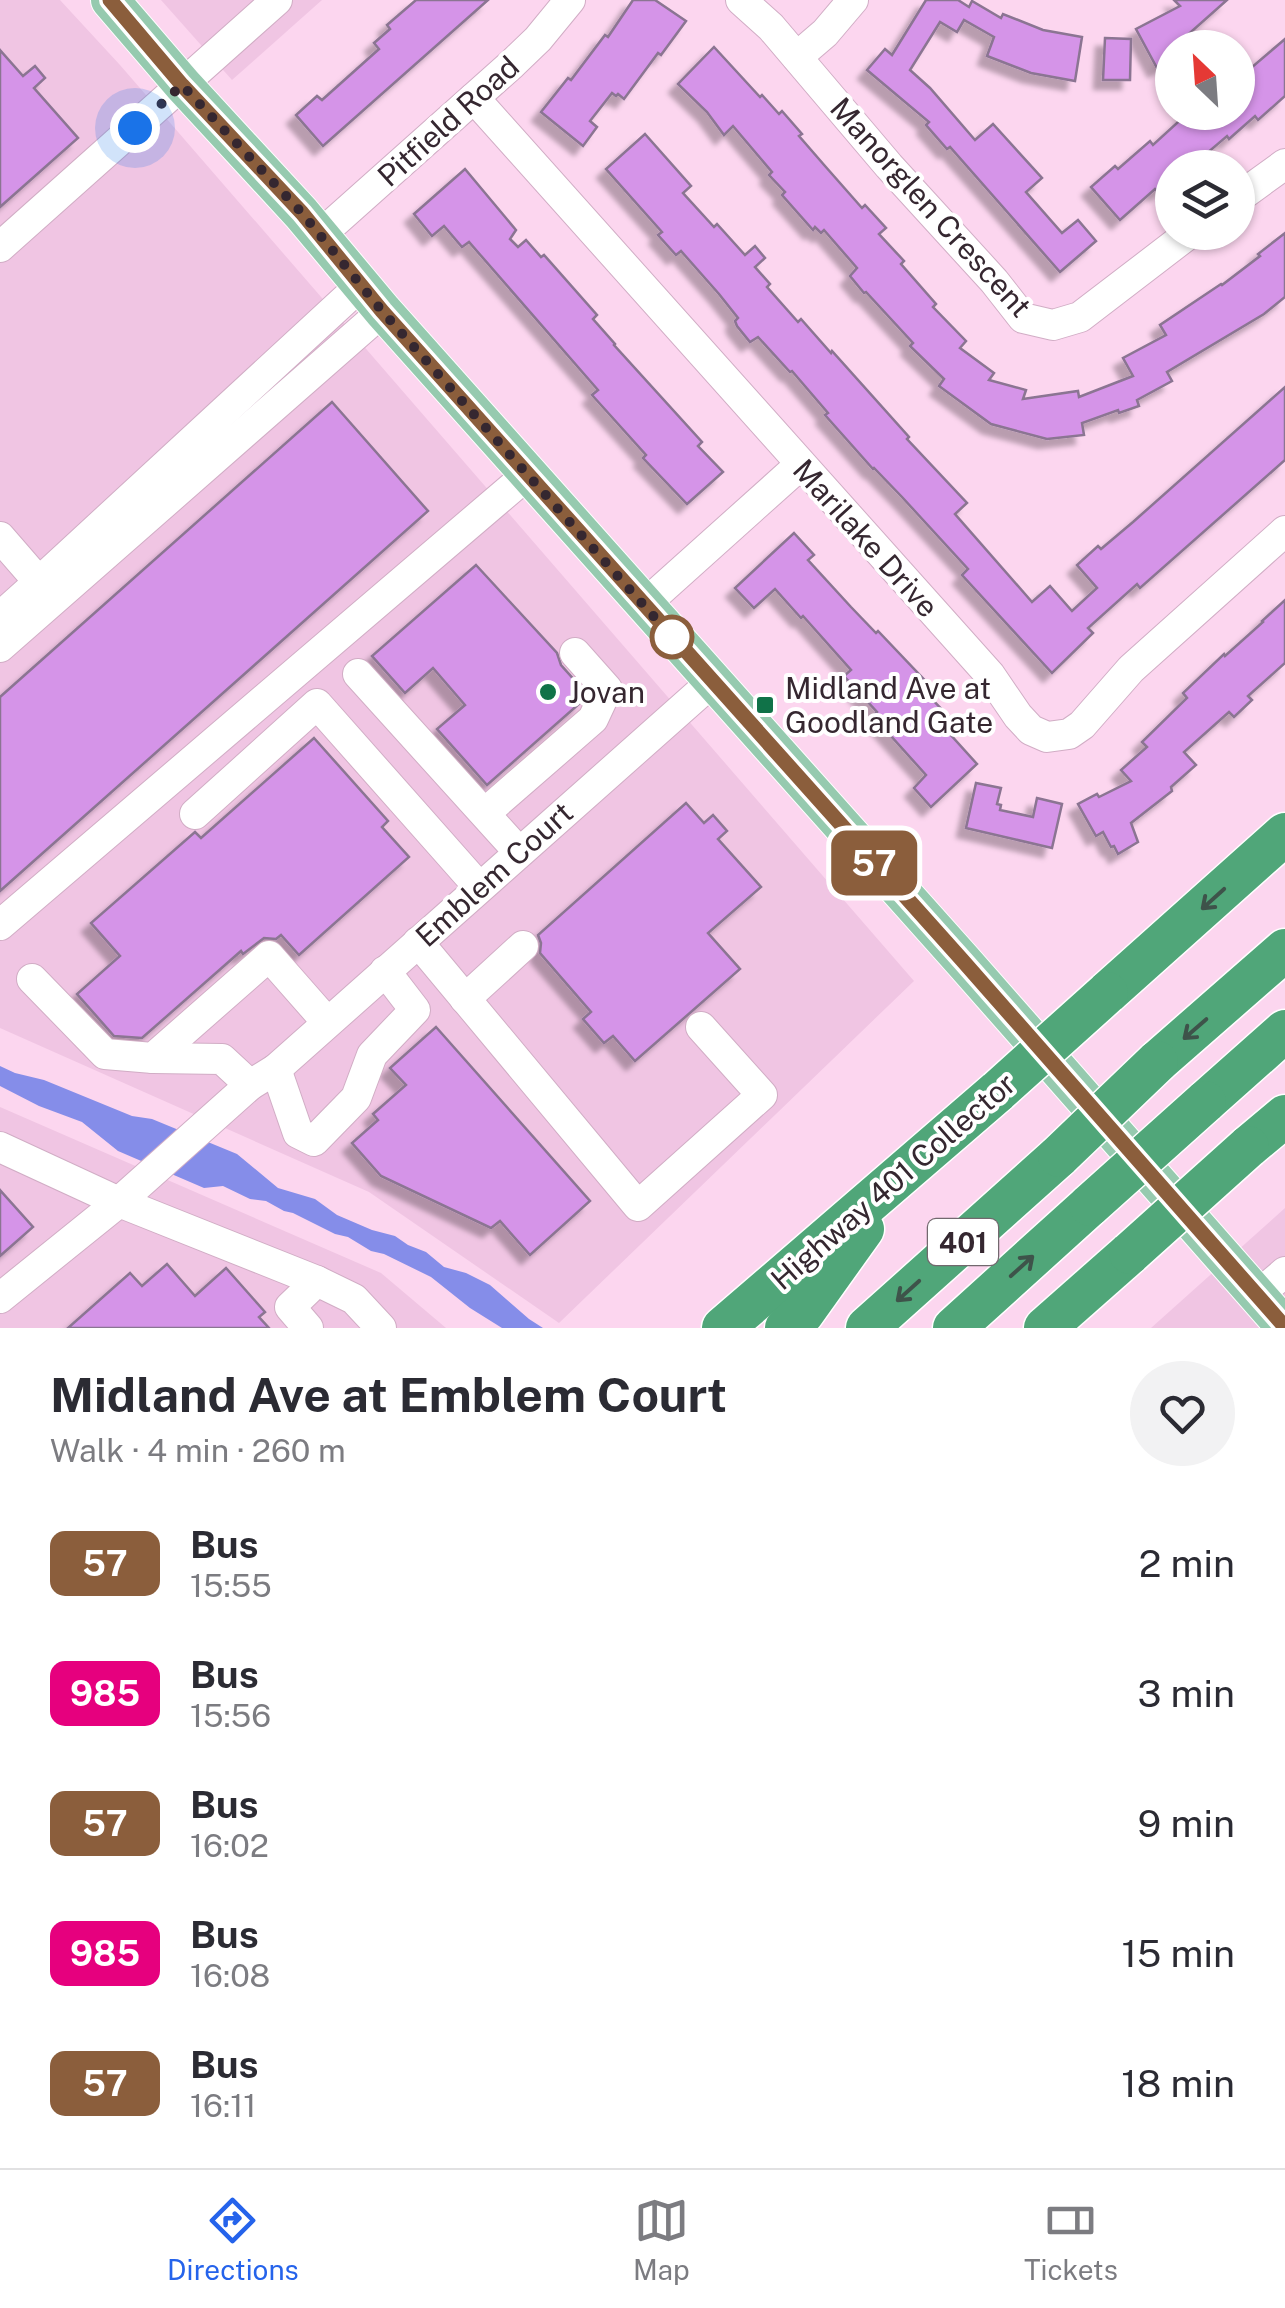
<!DOCTYPE html>
<meta charset="utf-8">
<style>
:root{--surface:#fff;--page:#f2f2f3;--text:#2b2b33;--muted:#7c7c81;--line:#e1e1e2;--accent:#2563eb}
body{margin:0;font-family:"Public Sans",sans-serif;background:var(--page);color:var(--text);height:100vh;display:flex;flex-direction:column;font-size:38px;white-space:nowrap}
*{box-sizing:border-box;margin:0}
p{font-size:32px;color:var(--muted)}
.icon{flex:none;width:55px;height:55px;fill:none;stroke:currentColor;stroke-width:2;stroke-linecap:round;stroke-linejoin:round}
.map{position:relative;height:1328px;overflow:hidden}
.details{display:flex;flex-direction:column;background:var(--surface);flex:1}
.details>*{flex:none}
.badge{padding:0 20px;border-radius:15px;font-size:35px;line-height:65px}
.needle{width:65px;rotate:335deg}
.buttons{position:absolute;left:1155px;top:30px;display:grid;gap:20px}
.buttons a{display:grid;place-items:center;width:100px;height:100px;border-radius:50%;background:var(--surface);box-shadow:0 2px 8px #0004;font-size:50px}
.you{position:absolute;width:50px;height:50px;margin:-25px;border:8px solid #fff;border-radius:50%;background:#1a73e8;box-shadow:0 0 0 15px #1a73e833}
.map>.badge{position:absolute;translate:-50% -50%;box-shadow:0 0 0 5px #fff}
.round{display:grid;place-items:center;flex:none;width:105px;height:105px;border-radius:52px;background:var(--page)}
.headline{display:flex;align-items:center;justify-content:space-between;height:170px;padding:0 50px}
h1{font-size:48px;font-weight:700;line-height:75px}
ul{padding:0;list-style:none}
li{display:flex;align-items:center;gap:30px;height:130px;padding:0 50px}
li div{flex:1}
li b{display:block;font-size:38px}
li em{font-style:normal}
li .badge{min-width:110px;font-weight:700;text-align:center}
.tabs{display:flex;justify-content:space-around;align-items:center;height:140px;border-top:2px solid var(--line);background:var(--surface);font-size:28px;color:var(--muted)}
.tabs a{display:grid;justify-items:center;gap:5px}
.tabs .active{color:var(--accent)}
.map>svg:first-child{display:block}
.built{fill:#f0c5e3}
.water{fill:#858de9}
.building{fill:#d594e8;stroke:#8b7492;stroke-width:2.5;filter:url(#shadow)}
.lines{fill:none;stroke-linecap:round;stroke-linejoin:round}
.minor-casing{stroke:#d1adc5;stroke-width:32}
.major-casing{stroke:#fff;stroke-width:40}
.highway-casing{stroke:#fff;stroke-width:45}
.minor{stroke:#fff;stroke-width:30}
.major{stroke:#96caaf;stroke-width:38}
.highway{stroke:#50a679;stroke-width:42}
.highway-bridge-casing{stroke:#fff;stroke-width:45;stroke-linecap:butt}
.highway-bridge{stroke:#50a679;stroke-width:42}
.oneway{stroke:#3e534a}
.line-casing{stroke:#fff;stroke-width:22}
.line{stroke:#8b5e3c;stroke-width:15}
.walk{stroke:#352730;stroke-width:10;stroke-dasharray:0 18}
.stop-dot{fill:#fff;stroke:#8b5e3c;stroke-width:5}
.poi-dot{fill:#107248;stroke:#fff;stroke-width:4}
.labels{text-anchor:middle;dominant-baseline:central;stroke-width:8;stroke-linejoin:round;paint-order:stroke}
.shield{fill:#fff;stroke:#72686e;stroke-width:2.5}
.shield-label{font-size:28px;font-weight:bold;fill:#352730}
.street-label{font-size:30px;fill:#352730;stroke:#fff}
.poi-label{font-size:30px;fill:#352730;stroke:#fff;text-anchor:start}
</style>
<div class="map">
<svg width="1285" height="1328" viewBox="0 0 1285 1328">
<defs>
<filter id="shadow"><feDropShadow dx="-9" dy="9" stdDeviation="2.5" flood-color="#0004"/></filter>
</defs>
<rect width="100%" height="100%" fill="#fcd6ef"/>
<!-- built -->
<g class="built">
<polygon points="0,0 60,0 120,65 914,981 559,1323 369,1192 0,1028"/>
<polygon points="161,0 322,0 232,80"/>
<polygon points="0,1107 381,1273 446,1328 0,1328"/>
<polygon points="1285,1208 1285,1328 1151,1328"/>
</g>
<!-- water -->
<polygon class="water" points="0,1066 15,1073 44,1080 132,1116 152,1119 237,1154 278,1188 315,1199 337,1215 372,1230 395,1236 408,1245 426,1252 444,1267 466,1273 490,1285 529,1319 543,1328 502,1328 470,1308 431,1277 384,1254 371,1251 348,1237 335,1234 293,1213 284,1211 266,1201 250,1199 223,1186 204,1188 118,1151 82,1122 39,1106 0,1086"/>
<!-- building -->
<g class="building">
<polygon points="416,0 488,0 323,146 296,115 317,96 322,100 379,49 374,43 390,29 387,25"/>
<polygon points="633,0 655,0 686,21 661,55 658,53 624,99 618,94 616,96 612,93 590,121 597,127 583,146 541,112 568,78 571,80 605,35 608,37"/>
<polygon points="926,0 958,0 969,7 972,1 1001,18 1003,14 1043,30 1082,37 1075,81 1031,73 987,56 994,37 964,20 957,32 940,22 910,70 930,88 975,140 993,124 1042,178 1026,192 1062,233 1078,220 1096,241 1060,272 950,147 947,149 926,125 929,122 867,70 885,49 892,55"/>
<polygon points="1174,0 1227,0 1183,39 1188,48 1172,48 1172,59 1157,68 1136,29 1180,6"/>
<polygon points="1105,38 1131,39 1130,80 1103,80"/>
<polygon points="1285,39 1285,96 1258,120 1255,116 1229,139 1227,136 1200,159 1208,168 1172,168 1172,179 1158,192 1155,189 1120,220 1091,187 1115,166 1118,169 1150,141 1153,145 1189,112 1238,112 1238,79"/>
<polygon points="714,47 760,97 762,95 779,114 782,111 802,134 799,136 825,166 862,208 865,205 886,228 879,234 904,261 901,264 936,304 933,307 966,341 960,348 994,373 989,380 1026,390 1023,399 1078,391 1079,397 1133,376 1123,358 1166,335 1160,325 1221,284 1222,285 1260,256 1258,254 1285,233 1285,297 1264,314 1167,372 1172,381 1137,400 1139,406 1119,413 1118,410 1082,423 1084,435 1047,439 991,424 939,386 944,379 910,346 913,343 866,292 864,293 850,276 857,268 824,230 821,233 815,227 813,230 782,195 785,192 769,175 772,172 733,126 724,135 707,112 678,84"/>
<polygon points="0,50 23,76 35,66 45,78 34,88 78,138 0,207"/>
<polygon points="645,134 691,186 683,193 714,227 717,224 745,255 755,246 765,258 755,267 770,284 767,287 798,322 801,319 831,353 832,351 909,437 907,439 967,503 955,514 1032,602 1050,586 1072,611 1097,588 1077,565 1098,546 1101,549 1133,522 1285,387 1285,460 1140,588 1137,584 1088,628 1093,633 1052,673 962,575 968,569 902,497 874,468 873,469 825,415 828,413 792,371 790,372 758,337 750,342 737,326 735,321 738,318 719,294 681,251 676,255 658,235 662,232 606,169"/>
<polygon points="465,169 516,230 510,239 518,247 526,240 541,257 544,255 597,315 593,319 615,344 614,345 702,442 698,446 723,472 687,504 643,458 646,455 592,395 598,390 469,242 462,247 444,226 432,236 414,214"/>
<polygon points="332,402 428,511 0,891 0,697"/>
<polygon points="794,533 814,555 808,560 851,607 876,633 878,631 934,690 928,695 957,725 949,733 977,764 931,807 914,788 926,775 873,716 877,712 844,676 851,670 803,616 801,618 775,589 754,608 735,588"/>
<polygon points="476,565 557,653 561,665 585,692 580,703 487,785 437,729 465,705 433,668 405,693 372,656"/>
<polygon points="1285,600 1285,663 1248,696 1252,700 1234,717 1229,712 1184,752 1196,765 1171,787 1172,791 1131,823 1138,842 1118,854 1114,846 1111,847 1103,832 1096,836 1078,804 1097,794 1099,797 1131,781 1121,770 1147,747 1142,742 1187,698 1183,693 1224,654 1225,656 1263,622 1262,621"/>
<polygon points="314,738 388,821 382,827 409,857 299,955 281,935 276,939 264,938 243,954 241,951 142,1038 114,1036 77,994 120,956 91,923 195,832 201,838"/>
<polygon points="976,783 1001,788 997,804 1001,805 1000,810 1033,817 1037,798 1062,804 1052,848 966,828"/>
<polygon points="686,803 704,823 713,815 727,831 718,839 761,887 708,933 740,969 635,1061 613,1036 604,1043 583,1019 591,1012 540,953 541,943 538,935"/>
<polygon points="436,1027 590,1201 530,1255 500,1221 491,1228 381,1176 352,1143 378,1120 373,1114 406,1085 390,1068"/>
<polygon points="0,1190 33,1227 0,1256"/>
<polygon points="167,1264 195,1296 226,1268 265,1312 259,1317 269,1328 68,1328 130,1273 142,1286"/>
</g>
<g class="lines">
<defs>
<g id="minor">
<polyline points="741,0 771,27 889,166 994,281 1023,318 1053,325 1080,317 1191,232"/>
<polyline points="797,57 825,33 853,0"/>
<polyline points="474,98 990,675 1018,716 1031,730 1047,737 1069,734 1082,725 1131,669 1285,531"/>
<polyline points="1238,198 1285,164"/>
<polyline points="319,236 512,64 538,39 570,0"/>
<polyline points="0,247 277,0"/>
<polyline points="0,537 39,582 361,285"/>
<polyline points="644,605 800,465"/>
<polyline points="0,617 39,582"/>
<polyline points="0,647 383,311"/>
<polyline points="358,674 519,852"/>
<polyline points="485,813 593,719 607,689 575,653"/>
<polyline points="195,814 317,704 479,887"/>
<polyline points="0,925 528,474"/>
<polyline points="418,942 638,1206 762,1095 701,1027"/>
<polyline points="32,979 105,1054 153,1058 269,956 327,1022"/>
<polyline points="465,999 523,946"/>
<polyline points="153,1058 222,1059 250,1085"/>
<polyline points="276,1069 298,1133 314,1141 356,1098 372,1055 415,1010 385,971"/>
<polyline points="0,1147 119,1202 317,1281 354,1299 381,1328"/>
<polyline points="1257,1296 1285,1272"/>
<polyline points="0,1298 119,1202 250,1085 276,1069 713,681"/>
<polyline points="308,1328 290,1307 317,1281"/>
</g>
<polyline id="major" points="110,0 183,85 301,213 383,311 963,961 1285,1327"/>
<g id="highway">
<polyline points="1107,993 1285,834"/>
<polyline points="1157,1062 1285,950"/>
<polyline points="1205,1102 1285,1031"/>
<polyline points="1248,1147 1285,1116"/>
<polyline points="723,1328 998,1091"/>
<polyline points="786,1328 803,1313 863,1229"/>
<polyline points="867,1328 1059,1156"/>
<polyline points="954,1328 1090,1205"/>
<polyline points="1045,1328 1130,1253"/>
</g>
</defs>
<!-- minor casing -->
<use href="#minor" class="minor-casing"/>
<!-- major casing -->
<use href="#major" class="major-casing"/>
<!-- highway casing -->
<use href="#highway" class="highway-casing"/>
<!-- minor -->
<use href="#minor" class="minor"/>
<!-- major -->
<use href="#major" class="major"/>
<!-- highway -->
<use href="#highway" class="highway"/>
<defs>
<g id="highway-bridge">
<polyline points="998,1091 1107,993"/>
<polyline points="1059,1156 1157,1062"/>
<polyline points="1090,1205 1205,1102"/>
<polyline points="1130,1253 1248,1147"/>
</g>
</defs>
<!-- highway-bridge casing -->
<use href="#highway-bridge" class="highway-bridge-casing"/>
<!-- highway-bridge -->
<use href="#highway-bridge" class="highway-bridge"/>
</g>
<!-- one-way arrows -->
<defs><path id="oneway-shaft" d="M-6 0H5M1.5-3L5.5 0L1.5 3" fill="none" stroke-width="1.6" stroke-linecap="round" stroke-linejoin="round" transform="scale(2.5)"/></defs>
<g class="oneway">
<use href="#oneway-shaft" transform="translate(1213 899) rotate(138)"/>
<use href="#oneway-shaft" transform="translate(1195 1029) rotate(139)"/>
<use href="#oneway-shaft" transform="translate(1022 1266) rotate(-42)"/>
<use href="#oneway-shaft" transform="translate(908 1291) rotate(138)"/>
</g>
<g class="lines">
<defs>
<polyline id="line" points="110,0 182,85 302,213 382,311 963,961 1285,1327"/>
</defs>
<!-- line casing -->
<use href="#line" class="line-casing"/>
<!-- line -->
<use href="#line" class="line"/>
<!-- walk -->
<polyline class="walk" points="135,128 182,85 302,213 382,311 672,637"/>
</g>
<!-- markers -->
<circle class="stop-dot" cx="672" cy="637" r="20"/>
<g class="poi-dot">
<circle cx="548" cy="692" r="10"/>
<rect x="755" y="695" width="20" height="20" rx="5"/>
</g>
<g class="labels">
<!-- shield labels -->
<rect class="shield" x="928" y="1219" width="70" height="46" rx="8"/>
<g class="shield-label">
<text x="963" y="1242">401</text>
</g>
<!-- street labels -->
<g class="street-label">
<text transform="translate(448 121) rotate(-42)">Pitfield Road</text>
<text transform="translate(931 207) rotate(48)">Manorglen Crescent</text>
<text transform="translate(866 538) rotate(48)">Marilake Drive</text>
<text transform="translate(494 874) rotate(-42)">Emblem Court</text>
<text transform="translate(893 1181) rotate(-41)">Highway 401 Collector</text>
</g>
<!-- poi labels -->
<g class="poi-label">
<text x="785" y="688">Midland Ave at<tspan x="785" dy="34">Goodland Gate</tspan></text>
<text x="568" y="692">Jovan</text>
</g>
</g>
</svg>
<div class="buttons">
<a><svg class="needle" viewBox="-14 -14 28 28"><path d="M0-13l5 13h-10z" fill="#e53935"/><path d="M0 13l5-13h-10z" fill="#7c7c81"/></svg></a>
<a><svg class="icon" aria-label="layers" viewBox="0 0 24 24"><path d="M12 4l9 5-9 5-9-5zM3 14l9 5 9-5"/></svg></a>
</div>
<div class="you" style="left:135px;top:128px"></div>
<b class="badge" style="left:874px;top:863px;background:#8b5e3c;color:#fff">57</b>
</div>
<section class="details">
<div class="headline"><div><h1>Midland Ave at Emblem Court</h1><p>Walk · 4 min · 260 m</p></div><a class="round"><svg class="icon" aria-label="heart" viewBox="0 0 24 24"><path d="M12 20l-8-8c-3-5 5-10 8-4 3-6 11-1 8 4z"/></svg></a></div>
<ul>
<li><span class="badge" style="background:#8b5e3c;color:#fff">57</span><div><b>Bus</b><p>15:55</p></div><em>2 min</em></li>
<li><span class="badge" style="background:#e6007e;color:#fff">985</span><div><b>Bus</b><p>15:56</p></div><em>3 min</em></li>
<li><span class="badge" style="background:#8b5e3c;color:#fff">57</span><div><b>Bus</b><p>16:02</p></div><em>9 min</em></li>
<li><span class="badge" style="background:#e6007e;color:#fff">985</span><div><b>Bus</b><p>16:08</p></div><em>15 min</em></li>
<li><span class="badge" style="background:#8b5e3c;color:#fff">57</span><div><b>Bus</b><p>16:11</p></div><em>18 min</em></li>
</ul>
</section>
<nav class="tabs">
<a class="active"><svg class="icon" aria-label="directions" viewBox="0 0 24 24"><path d="M12 3l9 9-9 9-9-9zM9 14v-3h6M13 9l2 2-2 2"/></svg>Directions</a>
<a><svg class="icon" aria-label="map" viewBox="0 0 24 24"><path d="M3 6l6-2 6 2 6-2v14l-6 2-6-2-6 2zM9 4v14M15 6v14"/></svg>Map</a>
<a><svg class="icon" aria-label="tickets" viewBox="0 0 24 24"><path d="M3 7h18v10H3zM15 7v10"/></svg>Tickets</a>
</nav>
